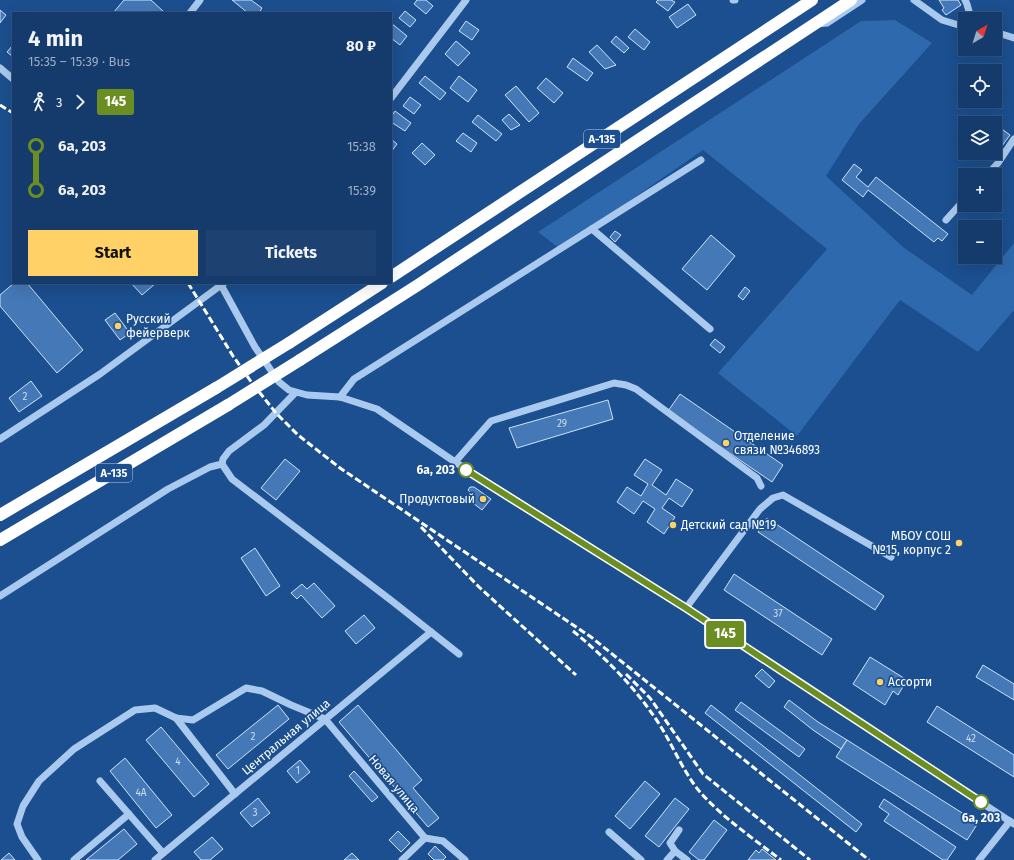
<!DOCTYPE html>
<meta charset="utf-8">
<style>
:root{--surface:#143b6b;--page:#1d4271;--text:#f1f3f6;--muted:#9dadc1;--line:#33557e;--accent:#ffd166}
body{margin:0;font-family:"Fira Sans",sans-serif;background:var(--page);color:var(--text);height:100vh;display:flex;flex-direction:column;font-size:15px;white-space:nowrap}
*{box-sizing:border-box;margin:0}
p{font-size:13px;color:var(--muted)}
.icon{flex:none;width:22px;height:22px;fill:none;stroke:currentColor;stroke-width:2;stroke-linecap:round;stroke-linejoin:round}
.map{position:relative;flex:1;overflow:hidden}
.details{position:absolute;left:12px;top:12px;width:380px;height:272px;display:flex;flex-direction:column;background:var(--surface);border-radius:0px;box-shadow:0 4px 16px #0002,0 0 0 1px var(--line)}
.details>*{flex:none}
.badge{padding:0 8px;border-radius:3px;font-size:14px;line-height:26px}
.needle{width:26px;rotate:39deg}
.tools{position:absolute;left:958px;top:12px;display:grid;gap:8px}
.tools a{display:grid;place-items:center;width:44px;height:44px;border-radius:0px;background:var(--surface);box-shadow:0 4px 16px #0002,0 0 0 1px var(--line);font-size:20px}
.map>.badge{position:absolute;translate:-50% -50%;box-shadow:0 0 0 2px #fff}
.legs{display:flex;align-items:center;gap:6px;height:44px;padding:0 16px;font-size:13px}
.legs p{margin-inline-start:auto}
.headline{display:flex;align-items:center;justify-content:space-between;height:68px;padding:0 16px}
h1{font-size:22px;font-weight:700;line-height:30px}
.action{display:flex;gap:8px;margin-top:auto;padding:8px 16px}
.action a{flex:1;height:46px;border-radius:0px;background:var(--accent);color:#111;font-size:16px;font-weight:700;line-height:46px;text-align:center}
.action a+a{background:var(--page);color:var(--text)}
ul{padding:0 16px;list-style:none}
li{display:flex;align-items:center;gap:14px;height:44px;font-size:15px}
li i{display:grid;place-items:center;width:6px;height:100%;margin:0 5px;background:currentColor}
li i::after{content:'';width:10px;height:10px;margin:-5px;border:3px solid;border-radius:50%;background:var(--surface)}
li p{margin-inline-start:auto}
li:first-child i{background:linear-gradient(#0000 50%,currentColor 0)}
li:last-child i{background:linear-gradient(currentColor 50%,#0000 0)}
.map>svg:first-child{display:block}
.green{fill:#2e69ad}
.building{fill:#4478b7;stroke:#cfe3fa}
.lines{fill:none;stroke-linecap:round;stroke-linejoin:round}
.minor{stroke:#a9c9ee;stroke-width:7}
.highway{stroke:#fff;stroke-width:12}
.rail{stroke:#fff;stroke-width:3;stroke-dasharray:7 3;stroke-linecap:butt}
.highway-bridge{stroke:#fff;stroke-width:12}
.line-1-casing{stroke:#fff;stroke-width:9}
.line-1{stroke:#6b8e23;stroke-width:6}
.poi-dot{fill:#ffd166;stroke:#1b4f8f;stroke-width:1.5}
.stop-1-dot{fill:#fff;stroke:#6b8e23;stroke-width:2}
.labels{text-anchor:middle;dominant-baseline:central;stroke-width:3.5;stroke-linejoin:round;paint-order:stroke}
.number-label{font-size:10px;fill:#d0dded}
.shield{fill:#1b4f8f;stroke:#bbcadd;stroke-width:1}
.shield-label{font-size:11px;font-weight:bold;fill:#fff}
.poi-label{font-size:12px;fill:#fff;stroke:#1b4f8f;text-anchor:start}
.stop-label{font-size:12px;font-weight:bold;fill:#fff;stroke:#1b4f8f;text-anchor:end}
.street-label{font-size:12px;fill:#fff;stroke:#1b4f8f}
</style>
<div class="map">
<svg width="1014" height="860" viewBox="0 0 1014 860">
<rect width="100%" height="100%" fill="#1b4f8f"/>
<!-- green -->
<polygon class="green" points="895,20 932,43 859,124 826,176 903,247 972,295 1014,243 1014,310 978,352 900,300 797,436 718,373 827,249 703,150 560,249 538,232 861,21"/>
<!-- building -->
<g class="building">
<polygon points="124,0 151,0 164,12 113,13"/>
<polygon points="232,0 251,0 262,8 259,13 248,13"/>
<polygon points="417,0 426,0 433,6 426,14 414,4"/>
<polygon points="658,0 671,0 675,2 668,11 656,2"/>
<polygon points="939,0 958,0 961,5 946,15 942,10 944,8"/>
<polygon points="688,4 696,15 677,28 669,17"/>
<polygon points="0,10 6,15 0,23"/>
<polygon points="405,11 416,20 410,27 399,18"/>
<polygon points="466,21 479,30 472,40 459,31"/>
<polygon points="391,23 407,36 400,45 391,38"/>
<polygon points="635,29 650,42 644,50 628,37"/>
<polygon points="616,36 629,48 624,53 611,42"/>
<polygon points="456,41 470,53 458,66 445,54"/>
<polygon points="13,45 13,57 7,52"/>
<polygon points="597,45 616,65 605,69 589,52"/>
<polygon points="573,58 593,73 587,81 567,67"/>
<polygon points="425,76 446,93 440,100 419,83"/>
<polygon points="459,76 477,90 468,102 450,88"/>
<polygon points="546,78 563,93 554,103 537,88"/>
<polygon points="516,86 539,113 529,122 505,95"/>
<polygon points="410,97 421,105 414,114 403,106"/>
<polygon points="395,111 411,123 405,131 391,122 391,117"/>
<polygon points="509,114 520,125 511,130 502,120"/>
<polygon points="478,115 502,134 496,141 472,122"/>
<polygon points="967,116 975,123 965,124 963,122"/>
<polygon points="995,124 1010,135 999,150 995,147"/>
<polygon points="463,133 477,143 471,152 456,141"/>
<polygon points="391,139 397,144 391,152"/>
<polygon points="422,143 435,155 425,165 412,153"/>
<polygon points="854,164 862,170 856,177 868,187 876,177 948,234 942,241 938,238 934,242 868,190 863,197 842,180"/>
<polygon points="615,231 621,235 615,242 610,237"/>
<polygon points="711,235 735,256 707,290 682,269"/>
<polygon points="14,283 27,283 83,350 57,373 0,306 0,295"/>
<polygon points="131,283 156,283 142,295"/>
<polygon points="745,287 750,291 743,300 738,296"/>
<polygon points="115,313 130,333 120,340 105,320"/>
<polygon points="715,339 725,347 720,353 710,345"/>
<polygon points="31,381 42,396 19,412 9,398"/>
<polygon points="680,394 783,465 772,482 668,411"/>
<polygon points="608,400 613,419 517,448 509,428"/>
<polygon points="285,459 300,471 276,500 261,488"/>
<polygon points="645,459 662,470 652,485 666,495 676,479 693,490 682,507 669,498 662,508 675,517 664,534 647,522 655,509 643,501 634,514 617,502 627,487 641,496 648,484 634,475"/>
<polygon points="470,487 474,487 491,499 482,510 473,503 475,501 474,496 468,490"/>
<polygon points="767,518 884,596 875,610 758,532"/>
<polygon points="255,548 280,586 266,596 241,558"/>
<polygon points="734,574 832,639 822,655 724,590"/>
<polygon points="314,583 335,606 322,618 301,595 297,599 291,593 302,584 307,589"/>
<polygon points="364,615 375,628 356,644 345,631"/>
<polygon points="870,657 907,680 898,695 893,691 885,705 853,684"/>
<polygon points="983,665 1014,684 1014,700 976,677"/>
<polygon points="762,669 775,681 769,688 755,676"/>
<polygon points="789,700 818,722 847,740 841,749 813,730 784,707"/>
<polygon points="741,702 805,749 799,757 735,710"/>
<polygon points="278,705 289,719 228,769 216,755"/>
<polygon points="358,705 422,780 413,788 439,818 428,827 339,722"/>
<polygon points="711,705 862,824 856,832 705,713"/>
<polygon points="937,706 1014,755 1014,777 927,722"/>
<polygon points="161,727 209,784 194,797 146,740"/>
<polygon points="847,740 978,823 967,840 836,757"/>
<polygon points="125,758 172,815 156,828 110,771"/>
<polygon points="300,760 310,772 297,783 287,771"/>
<polygon points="354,771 378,797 372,802 349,776"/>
<polygon points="645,781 660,794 630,829 615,816"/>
<polygon points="258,798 270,813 252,827 240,813"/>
<polygon points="675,798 689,809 659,847 645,836"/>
<polygon points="884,799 956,847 947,860 943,860 884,821 889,814 879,807"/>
<polygon points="714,820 727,830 704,860 699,860 689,852"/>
<polygon points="124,829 137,844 118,860 86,860"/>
<polygon points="398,831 410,843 401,852 389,840"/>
<polygon points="212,837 223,849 210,860 201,860 194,852"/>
<polygon points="435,846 446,857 443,860 434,860 428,854"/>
<polygon points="762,849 776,860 748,860 756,850 759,853"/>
<polygon points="9,853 15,860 1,860"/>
<polygon points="352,853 359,860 344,860"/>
</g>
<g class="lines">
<!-- minor -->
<g class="minor">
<polyline points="733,0 735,0"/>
<polyline points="914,0 942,20 965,27"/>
<path d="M965,0C969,6 968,13 972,19"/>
<polyline points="190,13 200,0"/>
<polyline points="817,24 827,23 862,0"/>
<polyline points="995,32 1014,38"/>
<polyline points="0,68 13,79"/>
<polyline points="391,98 466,0"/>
<polyline points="987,175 998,163 1014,139"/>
<polyline points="946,220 965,199"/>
<polyline points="592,229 710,329"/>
<polyline points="220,283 255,347 279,382 289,390 307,395 340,397 377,409 455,462 686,608 1014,824"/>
<polyline points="340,397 354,379 701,160"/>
<polyline points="0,439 100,374 224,283"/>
<polyline points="455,462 491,421 614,383 626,385 636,389 757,478 761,486"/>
<polyline points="222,464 232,479 392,601 459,654"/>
<polyline points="0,596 168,489 210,467 222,464 223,459 229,451 264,425 295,393"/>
<polyline points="686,608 760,509 773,498 783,495 891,557"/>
<polyline points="176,718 235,794"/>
<polyline points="100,781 163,853"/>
<polyline points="679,830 670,843 675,851 687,860"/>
<polyline points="609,832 641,860"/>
<polyline points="425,838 443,841 465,860"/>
<polyline points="38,860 22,837 17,824 23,806 39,781 74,749 135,710 155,708 176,718 193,720 246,688 262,691 291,705 325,719 425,838"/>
<polyline points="74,860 129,814"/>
<polyline points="155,860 431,632"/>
<polyline points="402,860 425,838"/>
<polyline points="667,860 675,851"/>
<polyline points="979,860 1010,821"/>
</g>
<!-- highway -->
<g class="highway">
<polyline points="391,277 812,0"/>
<polyline points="289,343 382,283"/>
<polyline points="300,360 418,285 851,0"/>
<polyline points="0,515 216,388"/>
<polyline points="0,540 228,405"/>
</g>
<!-- rail -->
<g class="rail">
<polyline points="0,105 13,113"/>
<polyline points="188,283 233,356 252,383 276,413 298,435 340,468 591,637 869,860"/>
<polyline points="421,527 479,587 576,675"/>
<path d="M573,631C606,658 638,690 661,727C674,748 684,773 700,792C723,818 754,839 781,860"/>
<polyline points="626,674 650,698 703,774 810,860"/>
</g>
<!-- highway-bridge -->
<g class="highway-bridge">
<polyline points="216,388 289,343"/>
<polyline points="228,405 300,360"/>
</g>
</g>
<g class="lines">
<defs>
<polyline id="line-1" points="466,470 686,608 981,802"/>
</defs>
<!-- line-1 casing -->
<use href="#line-1" class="line-1-casing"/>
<!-- line-1 -->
<use href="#line-1" class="line-1"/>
</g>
<!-- markers -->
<g class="poi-dot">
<circle cx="118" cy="326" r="4"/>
<circle cx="726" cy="443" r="4"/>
<circle cx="483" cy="499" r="4"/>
<circle cx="673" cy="525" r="4"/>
<circle cx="959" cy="543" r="4"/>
<circle cx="880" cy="682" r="4"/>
</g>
<g class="stop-1-dot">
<circle cx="466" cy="470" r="7"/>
<circle cx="981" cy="802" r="7"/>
</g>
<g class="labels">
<!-- number labels -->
<g class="number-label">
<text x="25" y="397">2</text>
<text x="562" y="424">29</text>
<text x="778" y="614">37</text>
<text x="253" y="737">2</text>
<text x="971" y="739">42</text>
<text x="178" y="762">4</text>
<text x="298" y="771">1</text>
<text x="141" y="793">4А</text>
<text x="255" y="813">3</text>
</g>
<!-- shield labels -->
<g class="shield">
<rect x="584" y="130" width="36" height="18" rx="3"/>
<rect x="96" y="464" width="36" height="18" rx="3"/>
</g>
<g class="shield-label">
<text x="602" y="139">А-135</text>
<text x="114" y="473">А-135</text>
</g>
<!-- poi labels -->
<g class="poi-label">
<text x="126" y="319">Русский<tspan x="126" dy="14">фейерверк</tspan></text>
<text x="734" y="436">Отделение<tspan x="734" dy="14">связи №346893</tspan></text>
<text x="475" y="499" text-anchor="end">Продуктовый</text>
<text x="681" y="525">Детский сад №19</text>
<text x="951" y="536" text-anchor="end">МБОУ СОШ<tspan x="951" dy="14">№15, корпус 2</tspan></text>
<text x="888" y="682">Ассорти</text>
</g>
<!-- stop labels -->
<g class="stop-label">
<text x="455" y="470">6a, 203</text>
<text x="981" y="818" text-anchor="middle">6а, 203</text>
</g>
<!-- street labels -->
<g class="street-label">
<text transform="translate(286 737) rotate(-40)">Центральная улица</text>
<text transform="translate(394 784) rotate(50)">Новая улица</text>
</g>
</g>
</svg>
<div class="tools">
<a><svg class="needle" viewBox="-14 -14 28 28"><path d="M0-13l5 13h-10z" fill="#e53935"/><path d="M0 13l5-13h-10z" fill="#9dadc1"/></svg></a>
<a><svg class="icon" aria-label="locate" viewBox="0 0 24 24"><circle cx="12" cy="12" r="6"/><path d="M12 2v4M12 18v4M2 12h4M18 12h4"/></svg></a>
<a><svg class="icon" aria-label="layers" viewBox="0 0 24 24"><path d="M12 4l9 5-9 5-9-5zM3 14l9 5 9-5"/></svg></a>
<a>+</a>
<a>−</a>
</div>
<b class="badge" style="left:725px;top:634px;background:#6b8e23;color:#fff">145</b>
<section class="details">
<div class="headline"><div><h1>4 min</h1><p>15:35 – 15:39 · Bus</p></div><b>80 ₽</b></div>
<div class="legs"><svg class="icon" aria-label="walk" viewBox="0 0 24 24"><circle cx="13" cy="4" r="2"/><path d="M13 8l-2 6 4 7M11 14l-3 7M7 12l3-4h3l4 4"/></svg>3<svg class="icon" aria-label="forward" viewBox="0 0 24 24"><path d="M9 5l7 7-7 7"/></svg><b class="badge" style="background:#6b8e23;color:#fff">145</b></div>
<ul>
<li><i style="color:#6b8e23"></i><b>6a, 203</b><p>15:38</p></li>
<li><i style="color:#6b8e23"></i><b>6а, 203</b><p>15:39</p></li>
</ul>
<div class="action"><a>Start</a><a>Tickets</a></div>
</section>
</div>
